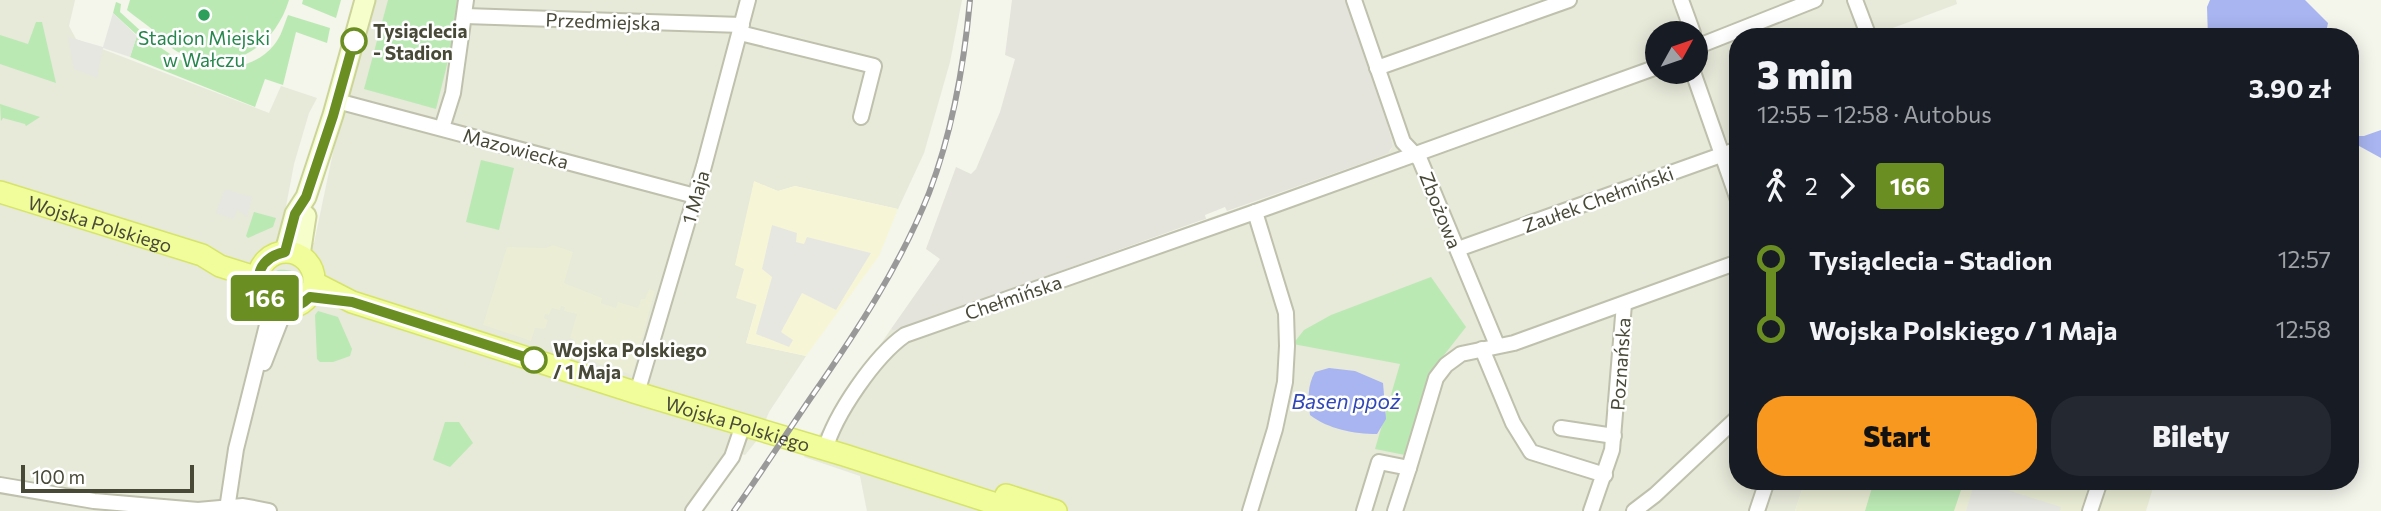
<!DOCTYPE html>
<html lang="pl">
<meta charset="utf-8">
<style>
:root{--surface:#171b24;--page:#242831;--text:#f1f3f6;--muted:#9ea1a6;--accent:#f8981e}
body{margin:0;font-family:Commissioner,sans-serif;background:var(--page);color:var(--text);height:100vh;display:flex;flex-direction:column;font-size:26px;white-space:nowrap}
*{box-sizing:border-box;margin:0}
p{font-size:23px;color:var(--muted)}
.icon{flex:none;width:38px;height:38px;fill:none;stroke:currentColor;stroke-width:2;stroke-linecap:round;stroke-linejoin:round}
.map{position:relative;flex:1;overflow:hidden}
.sheet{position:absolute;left:1729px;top:28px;width:630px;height:462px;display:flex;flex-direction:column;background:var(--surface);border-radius:28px;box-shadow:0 4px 18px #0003}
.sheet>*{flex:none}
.badge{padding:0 14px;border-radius:5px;font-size:24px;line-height:46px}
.needle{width:46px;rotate:50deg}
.fabs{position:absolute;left:1645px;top:21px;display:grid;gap:14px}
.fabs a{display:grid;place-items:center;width:63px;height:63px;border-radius:50%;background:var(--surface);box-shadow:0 4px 18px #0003;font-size:35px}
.scale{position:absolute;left:21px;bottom:18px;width:173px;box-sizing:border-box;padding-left:7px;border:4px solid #494938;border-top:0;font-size:19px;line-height:24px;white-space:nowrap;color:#494938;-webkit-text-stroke:5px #fff;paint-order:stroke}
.map>.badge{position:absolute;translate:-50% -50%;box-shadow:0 0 0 4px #fff}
.legs{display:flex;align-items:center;gap:10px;height:77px;padding:0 28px;font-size:23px}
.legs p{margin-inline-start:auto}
.headline{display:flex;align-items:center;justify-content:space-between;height:119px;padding:0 28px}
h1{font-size:38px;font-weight:800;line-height:52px}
.button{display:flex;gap:14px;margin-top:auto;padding:14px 28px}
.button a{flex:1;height:80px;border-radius:28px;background:var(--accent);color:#111;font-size:28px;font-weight:800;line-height:80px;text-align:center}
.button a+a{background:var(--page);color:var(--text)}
ul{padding:0 28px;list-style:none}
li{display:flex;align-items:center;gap:24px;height:70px;font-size:26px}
li i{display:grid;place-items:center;width:10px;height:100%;margin:0 9px;background:currentColor}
li i::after{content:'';width:18px;height:18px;margin:-9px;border:5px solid;border-radius:50%;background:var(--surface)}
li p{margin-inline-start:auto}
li:first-child i{background:linear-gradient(#0000 50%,currentColor 0)}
li:last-child i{background:linear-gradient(currentColor 50%,#0000 0)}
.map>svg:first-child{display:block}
.residential{fill:#e7e9d9;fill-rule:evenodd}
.commercial{fill:#f6f6d7}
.industrial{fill:#e5e4dc}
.education{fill:#ebeed5}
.green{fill:#bbe9b4}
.parking{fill:#e7e7e2}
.water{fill:#a8b5f0}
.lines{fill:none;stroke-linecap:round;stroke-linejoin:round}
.street-casing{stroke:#bfc1ad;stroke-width:18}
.secondary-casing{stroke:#ccd49a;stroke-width:23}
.primary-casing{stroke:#d6e46a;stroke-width:24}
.street{stroke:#fff;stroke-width:14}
.secondary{stroke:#f6fecb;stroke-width:19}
.primary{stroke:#f1fd9b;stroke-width:21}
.rail-casing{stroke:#999;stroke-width:6}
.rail{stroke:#fff;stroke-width:3.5;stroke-dasharray:10;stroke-linecap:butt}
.line-1-casing{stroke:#fff;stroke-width:16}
.line-1{stroke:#6b8e23;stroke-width:10}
.leisure-dot{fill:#2e9e5b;stroke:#fff;stroke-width:2.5}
.stop-1-dot{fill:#fff;stroke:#6b8e23;stroke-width:3.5}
.labels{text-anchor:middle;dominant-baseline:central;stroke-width:5;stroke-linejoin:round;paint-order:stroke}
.street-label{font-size:19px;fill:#494938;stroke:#fff}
.stop-label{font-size:19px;font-weight:bold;fill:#494938;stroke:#fff;text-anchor:start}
.leisure-label{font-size:19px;fill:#27864d;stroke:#fff}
.water-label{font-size:21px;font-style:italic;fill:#3147b6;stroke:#fff}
</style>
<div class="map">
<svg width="2381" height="511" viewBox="0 0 2381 511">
<rect width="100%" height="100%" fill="#f4f5eb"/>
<!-- residential -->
<g class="residential">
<polygon points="0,0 75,0 69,26 76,39 269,113 281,86 317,98 309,113 294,164 279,243 314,243 341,115 375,0 962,0 950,62 924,153 898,209 795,186 778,191 754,182 745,268 757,304 746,343 806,356 769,412 758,439 745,455 742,454 700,511 0,511"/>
<path d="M1347,0H1956L1957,4L1890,29L1892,37H1738V481H1805L1795,511H867L860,476L804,457L891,329L894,331L1372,160L1390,151L1393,146L1386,117ZM1657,33H1696V72H1657Z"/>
</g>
<!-- commercial -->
<polygon class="commercial" points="754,181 778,191 795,186 898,209 879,256 806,356 746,343 757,305 736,298 744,269 735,265"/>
<!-- industrial -->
<polygon class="industrial" points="1012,0 1347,0 1386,117 1393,146 1388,153 1372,160 1227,211 1225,207 1205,215 1206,219 1199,221 894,331 891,329 940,259 926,249 956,167 971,174 976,169 1000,112 1015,59 1005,55"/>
<!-- education -->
<g class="education">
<polygon points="553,245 573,252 564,283 602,298 601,303 616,308 618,302 638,308 641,299 645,299 649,289 655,291 632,375 600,364 586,357 587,351 580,348 578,354 571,351 574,340 570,338 577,314 564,311 565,307 561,306 560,310 552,308 549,315 545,314 544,318 548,320 545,329 535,328 531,341 483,325 507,247 546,248"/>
<polygon points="1805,481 2155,481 2146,511 1795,511"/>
</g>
<!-- green -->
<g class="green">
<path d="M130,0H289C274,49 227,78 178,52C168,46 161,38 153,30C145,23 135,17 127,10Z"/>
<polygon points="303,0 341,0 336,18 302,4"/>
<polygon points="388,0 463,0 436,109 364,89"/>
<path d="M116,2L121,4L120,12C138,28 157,48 179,59C208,74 253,72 274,45C281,37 284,25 288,15L330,28L327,43L296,32L283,85L265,79L255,107L130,57L137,35L113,13Z"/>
<polygon points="36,22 42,22 56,83 0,64 0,35 28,44"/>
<polygon points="0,104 40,117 26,126 25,124 3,118 1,121"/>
<polygon points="481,160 514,168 499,230 466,222"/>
<polygon points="254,212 276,218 273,227 248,238 246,236"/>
<path d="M278,270C290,269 304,272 303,287C292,297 277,292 271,279L273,273Z"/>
<polygon points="1431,277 1466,327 1437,364 1429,379 1405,455 1375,449 1400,364 1293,344 1304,330 1331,315"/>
<polygon points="318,311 338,317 352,349 350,356 333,362 320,362 317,359 315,315"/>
<polygon points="445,422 459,422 473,443 450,467 433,460"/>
<polygon points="1874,481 1964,481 1954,511 1865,511"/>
</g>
<!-- parking -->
<g class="parking">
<polygon points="113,13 137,36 130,57 103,48 97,78 74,69 68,37 103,47"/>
<polygon points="227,190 252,197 247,217 237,209 234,219 216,213 224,191"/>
<polygon points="772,225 797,233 796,242 804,244 807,237 871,253 836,310 802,293 781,332 793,340 789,347 756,334 772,277 762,269"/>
<polygon points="1975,481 1979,481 2061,507 2060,511 1966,511"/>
</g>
<!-- water -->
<g class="water">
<polygon points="2210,0 2305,0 2328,23 2325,37 2208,37 2207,7"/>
<polygon points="2381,130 2381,158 2350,141 2350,136 2364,136"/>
<path d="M1329,368L1355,371L1383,383L1386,419L1377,434C1354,434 1328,429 1310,415C1308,400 1307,386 1315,372Z"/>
</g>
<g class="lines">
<defs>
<g id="street">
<polyline points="1354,0 1403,142 1420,160 1497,345"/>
<polyline points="1681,0 1693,33"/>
<polyline points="1855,0 1869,37"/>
<polyline points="465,16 742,25"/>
<polyline points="740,33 874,66 861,117"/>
<polyline points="1696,47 1815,0"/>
<polyline points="1377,68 1569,0"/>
<polyline points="1693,72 1738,200"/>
<polyline points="337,101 695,196"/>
<polyline points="442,128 453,93 466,0"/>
<polyline points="1458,249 1738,149"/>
<polyline points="1482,349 1513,423 1531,452 1605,475"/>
<polyline points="264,363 285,309"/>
<polyline points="637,393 704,166 748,0"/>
<polyline points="1561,428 1614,436"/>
<path d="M825,450C835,414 875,356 905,335L1255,212L1657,67"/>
<polyline points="0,485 94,501 198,510 243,506 269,511"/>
<polyline points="227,509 236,449 272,305"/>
<polyline points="693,511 732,457 743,425"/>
<polyline points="1250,511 1275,429 1285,382 1287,346 1286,313 1255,212"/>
<polyline points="1364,511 1379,462 1409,468 1436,378 1446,365 1461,354 1514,343 1738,262"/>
<polyline points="1395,511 1409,468"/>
<polyline points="1591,511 1612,450 1624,304"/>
<polyline points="1634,511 1655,495 1738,417"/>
<polyline points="1757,511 1767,481"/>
<polyline points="2090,511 2100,481"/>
</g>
<g id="secondary">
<polyline points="285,252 295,214 306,197 333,115 365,0"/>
<polyline points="300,255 306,216"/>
</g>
<g id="primary">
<path id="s1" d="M0,192L202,255L220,266L258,278"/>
<circle cx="286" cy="280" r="28"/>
<path id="s2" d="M315,283L352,302L637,393L844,455L1018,511"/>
<polyline points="1006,495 1056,511"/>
</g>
</defs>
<!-- street casing -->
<use href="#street" class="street-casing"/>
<!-- secondary casing -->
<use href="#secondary" class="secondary-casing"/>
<!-- primary casing -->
<use href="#primary" class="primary-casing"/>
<!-- street -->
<use href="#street" class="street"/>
<!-- secondary -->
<use href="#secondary" class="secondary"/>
<!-- primary -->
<use href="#primary" class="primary"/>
<defs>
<path id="rail" d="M734,511C761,473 786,434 812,396C857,331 900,266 929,193C953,130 964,66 970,0"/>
</defs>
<!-- rail casing -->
<use href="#rail" class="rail-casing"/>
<!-- rail -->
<use href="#rail" class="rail"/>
</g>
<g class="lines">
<defs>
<path id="line-1" d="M354,41L333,116L306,197L295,214L285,252C231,264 270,336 310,297L352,302L534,360"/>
</defs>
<!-- line-1 casing -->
<use href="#line-1" class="line-1-casing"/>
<!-- line-1 -->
<use href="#line-1" class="line-1"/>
</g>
<!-- markers -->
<circle class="leisure-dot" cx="204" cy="15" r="7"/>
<g class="stop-1-dot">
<circle cx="354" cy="41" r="12"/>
<circle cx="534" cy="360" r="12"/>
</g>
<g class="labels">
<!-- street labels -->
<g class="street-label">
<text transform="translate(603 21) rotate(2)">Przedmiejska</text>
<text transform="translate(516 148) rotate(15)">Mazowiecka</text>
<text transform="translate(695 197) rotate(-74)">1 Maja</text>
<text transform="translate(1598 199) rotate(-20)">Zaułek Chełmiński</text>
<text transform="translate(1441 210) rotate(68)">Zbożowa</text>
<text stroke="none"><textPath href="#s1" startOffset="105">Wojska Polskiego</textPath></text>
<text transform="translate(1013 297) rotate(-19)">Chełmińska</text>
<text transform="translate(1620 364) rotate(-86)">Poznańska</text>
<text stroke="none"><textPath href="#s2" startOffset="446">Wojska Polskiego</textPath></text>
</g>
<!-- stop labels -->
<g class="stop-label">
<text x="373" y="30">Tysiąclecia<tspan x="373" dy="22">- Stadion</tspan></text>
<text x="553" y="349">Wojska Polskiego<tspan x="553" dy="22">/ 1 Maja</tspan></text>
</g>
<!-- leisure labels -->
<g class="leisure-label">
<text x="204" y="37">Stadion Miejski<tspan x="204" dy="22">w Wałczu</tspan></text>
</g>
<!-- water labels -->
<g class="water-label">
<text x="1346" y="400">Basen ppoż</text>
</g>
</g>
</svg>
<div class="fabs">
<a><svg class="needle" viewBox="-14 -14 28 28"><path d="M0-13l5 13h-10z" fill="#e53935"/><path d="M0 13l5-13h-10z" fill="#9ea1a6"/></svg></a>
</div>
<div class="scale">100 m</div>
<b class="badge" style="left:265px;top:298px;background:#6b8e23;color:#fff">166</b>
<section class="sheet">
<div class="headline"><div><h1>3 min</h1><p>12:55 – 12:58 · Autobus</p></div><b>3.90 zł</b></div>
<div class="legs"><svg class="icon" aria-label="walk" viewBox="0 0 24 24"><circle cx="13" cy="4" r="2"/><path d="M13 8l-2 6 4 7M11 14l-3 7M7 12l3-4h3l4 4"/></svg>2<svg class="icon" aria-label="forward" viewBox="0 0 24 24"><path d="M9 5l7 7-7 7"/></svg><b class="badge" style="background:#6b8e23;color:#fff">166</b></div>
<ul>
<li><i style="color:#6b8e23"></i><b>Tysiąclecia - Stadion</b><p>12:57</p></li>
<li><i style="color:#6b8e23"></i><b>Wojska Polskiego / 1 Maja</b><p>12:58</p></li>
</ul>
<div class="button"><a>Start</a><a>Bilety</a></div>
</section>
</div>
